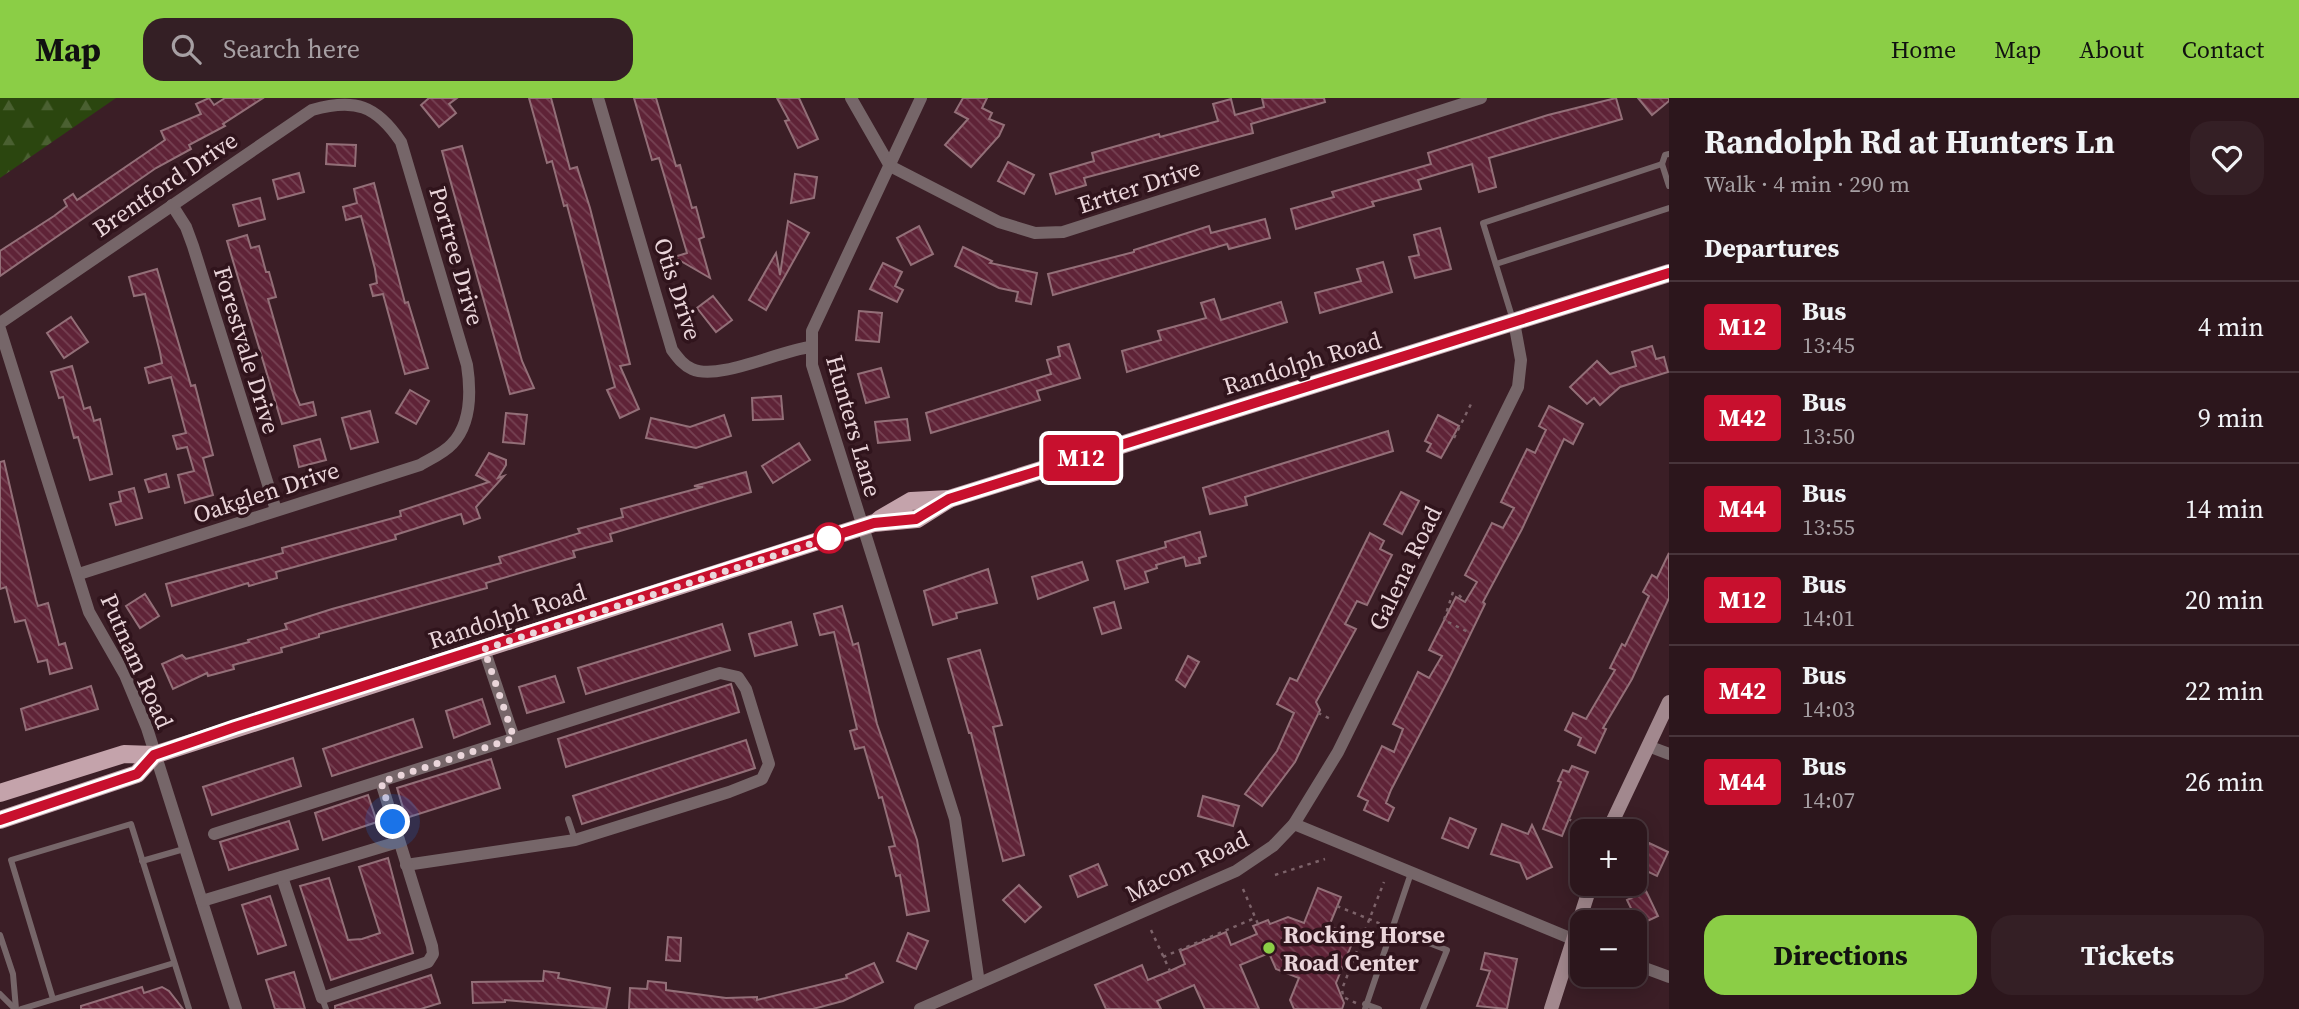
<!DOCTYPE html>
<meta charset="utf-8">
<style>
:root{--surface:#2c161c;--page:#341f25;--text:#f1f3f6;--muted:#a69fa3;--line:#48353b;--accent:#8bce46}
body{margin:0;font-family:"Source Serif 4",serif;background:var(--page);color:var(--text);height:100vh;display:flex;flex-direction:column;font-size:26px;white-space:nowrap}
*{box-sizing:border-box;margin:0}
p{font-size:23px;color:var(--muted)}
.icon{flex:none;width:38px;height:38px;fill:none;stroke:currentColor;stroke-width:2;stroke-linecap:round;stroke-linejoin:round}
.map{position:relative;flex:1;overflow:hidden}
.details{display:flex;flex-direction:column;background:var(--surface);width:630px}
.details>*{flex:none}
.badge{padding:0 14px;border-radius:5px;font-size:24px;line-height:46px}
.buttons{position:absolute;left:1570px;top:721px;display:grid;gap:14px}
.buttons a{display:grid;place-items:center;width:77px;height:77px;border-radius:14px;background:var(--surface);box-shadow:0 4px 18px #0003,0 0 0 2px var(--line);font-size:35px}
.you{position:absolute;width:35px;height:35px;margin:-18px;border:5px solid #fff;border-radius:50%;background:#1a73e8;box-shadow:0 0 0 10px #1a73e833}
.map>.badge{position:absolute;translate:-50% -50%;box-shadow:0 0 0 4px #fff}
h2{padding:0 35px;font-size:26px;line-height:63px}
.round{display:grid;place-items:center;flex:none;width:74px;height:74px;border-radius:21px;background:var(--page)}
.head{display:flex;align-items:center;justify-content:space-between;height:119px;padding:0 35px}
h1{font-size:33px;font-weight:700;line-height:52px}
.primary-button{display:flex;gap:14px;margin-top:auto;padding:14px 35px}
.primary-button a{flex:1;height:80px;border-radius:21px;background:var(--accent);color:#111;font-size:28px;font-weight:700;line-height:80px;text-align:center}
.primary-button a+a{background:var(--page);color:var(--text)}
ul{padding:0;list-style:none}
li{display:flex;align-items:center;gap:21px;height:91px;padding:0 35px;border-top:2px solid var(--line)}
li div{flex:1}
li b{display:block;font-size:26px}
li em{font-style:normal}
li .badge{min-width:77px;font-weight:700;text-align:center}
header{display:flex;align-items:center;gap:42px;box-sizing:border-box;height:98px;padding:0 35px;background:var(--accent);color:#111}
header strong{font-size:33px}
nav{display:flex;gap:38px;margin-inline-start:auto;font-size:24px}
.search{width:490px;height:63px;background:var(--page);display:flex;align-items:center;gap:18px;box-sizing:border-box;padding:0 24px;border-radius:21px;color:var(--muted);font-size:26px}
main{display:flex;flex:1;min-height:0}
.map>svg:first-child{display:block}
.forest{fill:url(#forest-firs)}
.building{fill:url(#building-back-hatch);stroke:#936f78;stroke-width:2}
.lines{fill:none;stroke-linecap:round;stroke-linejoin:round}
.path{stroke:#7d636a;stroke-width:2.5;stroke-dasharray:3.5 5;stroke-linecap:butt}
.lane{stroke:#766669;stroke-width:6}
.street{stroke:#766669;stroke-width:12}
.secondary{stroke:#a2888e;stroke-width:14}
.primary{stroke:#c4a3ab;stroke-width:18}
.line-casing{stroke:#fff;stroke-width:16}
.line{stroke:#c8102e;stroke-width:10}
.walk{stroke:#ead5da;stroke-width:7;stroke-dasharray:0 12.6}
.stop-dot{fill:#fff;stroke:#c8102e;stroke-width:3.5}
.poi-dot{fill:#8bce46;stroke:#30141c;stroke-width:2.5}
.labels{text-anchor:middle;dominant-baseline:central;stroke-width:7;stroke-linejoin:round;paint-order:stroke}
.street-label{font-size:24px;fill:#ead5da;stroke:#30141c}
.poi-label{font-size:24px;font-weight:bold;fill:#ead5da;stroke:#30141c;text-anchor:start}
</style>
<header>
<strong>Map</strong>
<div class="search"><svg class="icon" aria-label="search" viewBox="0 0 24 24"><circle cx="10" cy="10" r="6"/><path d="M15 15l6 6"/></svg>Search here</div>
<nav><a>Home</a><a>Map</a><a>About</a><a>Contact</a></nav>
</header>
<main>
<div class="map">
<svg width="1669" height="911" viewBox="0 0 1669 911">
<defs>
<pattern id="forest-firs" width="22" height="20" patternUnits="userSpaceOnUse" patternTransform="scale(1.75)"><rect width="22" height="20" fill="#2b460f"/><path d="M5 1l3.5 6h-7zM16 11l3.5 6h-7z" fill="#4a6031"/></pattern>
<pattern id="building-back-hatch" width="6" height="6" patternUnits="userSpaceOnUse" patternTransform="scale(1.75)"><rect width="6" height="6" fill="#5f2337"/><path d="M-1 5l2 2M0 0l6 6M5-1l2 2" fill="none" stroke="#764253"/></pattern>
</defs>
<rect width="100%" height="100%" fill="#3b1e26"/>
<!-- forest -->
<polygon class="forest" points="0,0 116,0 0,80"/>
<!-- building -->
<g class="building">
<polygon points="209,0 214,7 225,0 263,0 223,26 225,28 189,47 191,51 156,70 0,178 0,153 54,118 67,108 64,102 73,96 77,102 165,42 161,33 201,16 196,6"/>
<polygon points="429,0 457,0 449,6 456,15 439,29 421,7"/>
<polygon points="529,0 551,0 570,71 577,69 590,110 630,266 620,268 639,311 620,320 607,292 615,289 567,107 564,108 552,63 547,65"/>
<polygon points="634,0 656,0 676,68 680,67 692,110 696,109 704,139 699,141 710,180 674,159 687,155 659,60 652,62"/>
<polygon points="777,0 799,0 818,41 798,50 785,23 789,22"/>
<polygon points="963,0 987,0 982,10 992,15 989,21 1004,27 999,38 971,69 945,47 968,21 955,14"/>
<polygon points="1262,0 1324,0 1325,4 1251,26 1253,35 1084,80 1086,87 1056,96 1050,76 1094,63 1092,55 1159,36 1160,39 1218,23 1213,6 1231,1 1235,17 1264,9"/>
<polygon points="1616,0 1622,21 1489,60 1496,89 1479,94 1472,66 1418,82 1421,91 1372,104 1374,108 1296,131 1291,111 1334,99 1332,94 1431,66 1428,55 1548,17"/>
<polygon points="1638,0 1669,0 1669,3 1652,17"/>
<polygon points="327,46 356,47 355,68 326,66"/>
<polygon points="462,48 522,263 534,290 510,296 442,53"/>
<polygon points="1008,64 1034,77 1024,96 998,83"/>
<polygon points="299,75 304,94 278,101 273,82"/>
<polygon points="795,76 817,79 814,100 791,105"/>
<polygon points="374,85 405,205 408,204 428,270 405,276 383,196 373,198 370,187 377,185 375,171 361,118 346,122 343,109 357,105 354,91"/>
<polygon points="260,100 265,121 239,128 233,107"/>
<polygon points="1265,121 1270,140 1229,151 1227,146 1053,197 1048,176 1134,154 1134,152 1209,128 1211,135"/>
<polygon points="788,123 809,135 766,212 749,202 776,155 780,177"/>
<polygon points="919,128 933,156 911,167 897,140"/>
<polygon points="1440,130 1451,171 1415,180 1409,159 1419,157 1414,137"/>
<polygon points="247,137 251,150 259,148 266,174 269,174 276,199 268,201 295,295 300,307 313,304 316,317 282,326 227,143"/>
<polygon points="963,149 992,163 990,165 1037,175 1031,206 1016,203 1018,194 999,190 955,168"/>
<polygon points="1383,164 1392,194 1320,215 1315,195 1361,183 1357,171"/>
<polygon points="883,165 902,174 895,188 903,192 897,204 870,191"/>
<polygon points="157,171 191,288 195,287 213,357 203,360 213,397 185,405 178,377 194,373 187,349 177,351 173,338 186,335 171,279 149,285 145,270 162,265 160,254 145,196 134,198 129,179"/>
<polygon points="713,198 732,222 716,234 697,210"/>
<polygon points="1214,201 1221,222 1281,204 1287,224 1127,274 1122,253 1161,242 1158,233 1206,220 1201,205"/>
<polygon points="859,213 882,215 879,244 856,242"/>
<polygon points="71,219 88,244 64,260 47,235"/>
<polygon points="1069,246 1080,280 1037,293 1040,302 931,335 926,315 1051,276 1047,262 1060,258 1058,249"/>
<polygon points="1652,248 1656,261 1664,259 1668,274 1620,289 1600,307 1594,300 1587,306 1570,289 1597,263 1610,276 1636,268 1632,254"/>
<polygon points="72,268 84,311 90,309 94,323 100,321 112,376 90,382 78,339 74,340 63,299 59,300 51,274"/>
<polygon points="881,270 889,299 866,305 858,276"/>
<polygon points="410,292 429,303 416,326 396,315"/>
<polygon points="781,298 783,321 753,322 752,300"/>
<polygon points="1549,308 1583,326 1573,346 1564,341 1522,431 1483,504 1485,506 1449,580 1391,692 1386,705 1394,710 1388,723 1364,712 1368,703 1358,698 1382,648 1394,654 1403,631 1393,626 1418,574 1429,580 1442,558 1429,552 1456,499 1465,504 1477,484 1465,477 1492,425 1503,430 1514,410 1501,404 1527,351 1535,355 1546,332 1539,328"/>
<polygon points="370,313 378,344 351,351 342,320"/>
<polygon points="506,315 527,317 524,346 503,344"/>
<polygon points="724,317 731,338 696,350 646,340 651,320 690,329"/>
<polygon points="1438,317 1459,328 1441,360 1427,353 1431,346 1425,343"/>
<polygon points="907,321 910,342 878,345 875,324"/>
<polygon points="1388,333 1393,353 1245,399 1247,407 1210,416 1203,390"/>
<polygon points="320,341 326,362 299,369 294,348"/>
<polygon points="799,345 810,362 773,385 762,368"/>
<polygon points="489,355 506,362 506,367 498,380 504,378 476,409 480,420 464,426 461,416 395,437 396,441 276,474 277,480 249,488 248,485 172,508 166,486 283,455 282,450 401,418 400,413 489,384 476,377"/>
<polygon points="4,363 36,502 38,508 48,505 59,547 65,545 72,570 50,576 47,562 38,564 25,522 15,524 6,489 0,491 0,364"/>
<polygon points="746,374 751,394 610,436 612,443 573,453 575,459 486,485 487,490 319,536 319,539 281,550 282,554 233,567 234,571 208,578 207,575 173,591 162,566 182,557 186,561 249,544 248,542 287,531 285,526 332,511 501,465 499,459 580,435 578,431 623,419 621,411 703,389 694,388"/>
<polygon points="166,376 169,389 149,394 145,382"/>
<polygon points="134,390 142,420 116,427 110,406 121,403 119,394"/>
<polygon points="1401,394 1419,403 1402,436 1384,426"/>
<polygon points="1200,434 1206,458 1199,460 1200,465 1186,468 1184,459 1156,467 1157,470 1145,474 1148,484 1125,491 1117,463 1166,449 1165,444"/>
<polygon points="1370,435 1384,443 1380,451 1392,457 1367,507 1357,503 1345,526 1356,531 1316,604 1320,612 1295,664 1262,708 1245,696 1277,653 1294,615 1277,606 1290,580 1297,583"/>
<polygon points="1669,455 1669,500 1632,581 1603,630 1606,631 1595,655 1578,647 1581,640 1565,632 1573,615 1586,621 1615,572 1610,570 1622,546 1625,548 1649,498 1643,494 1652,477 1657,480"/>
<polygon points="1082,464 1088,482 1038,501 1032,479"/>
<polygon points="988,471 997,505 956,515 957,520 933,527 924,493"/>
<polygon points="145,496 159,518 140,530 126,508"/>
<polygon points="1114,504 1121,530 1102,536 1094,510"/>
<polygon points="842,508 853,547 858,545 877,626 917,742 929,813 907,817 900,777 896,778 889,749 895,748 882,699 879,700 864,649 855,651 850,633 857,631 834,534 820,537 814,516"/>
<polygon points="791,524 797,547 755,558 749,536"/>
<polygon points="722,526 730,552 586,596 578,570"/>
<polygon points="980,552 1002,627 993,629 1024,757 1003,763 971,635 969,635 948,561"/>
<polygon points="1188,558 1199,564 1185,589 1176,582"/>
<polygon points="555,578 564,604 527,615 519,589"/>
<polygon points="731,586 739,614 566,669 558,641"/>
<polygon points="91,588 98,611 26,632 21,611"/>
<polygon points="482,601 490,626 454,640 446,613"/>
<polygon points="413,621 422,649 332,678 323,651"/>
<polygon points="746,642 755,670 582,726 573,698"/>
<polygon points="293,660 301,688 212,717 203,689"/>
<polygon points="491,661 500,690 406,720 397,690"/>
<polygon points="1572,668 1588,674 1562,738 1543,731 1561,684 1558,683 1563,672 1569,674"/>
<polygon points="368,697 377,724 323,742 315,715"/>
<polygon points="1203,698 1239,708 1233,728 1198,718"/>
<polygon points="1450,720 1476,731 1468,750 1442,740"/>
<polygon points="289,723 298,751 229,772 220,744"/>
<polygon points="1502,726 1528,736 1532,727 1552,769 1527,781 1520,765 1491,756"/>
<polygon points="1649,745 1668,754 1657,778 1638,769"/>
<polygon points="388,760 413,855 331,882 300,788 329,780 348,842 362,841 380,835 359,769"/>
<polygon points="1098,766 1107,787 1078,799 1070,778"/>
<polygon points="1019,787 1041,809 1025,824 1003,802"/>
<polygon points="1318,790 1341,799 1329,828 1355,838 1336,885 1344,905 1342,911 1294,911 1290,902 1299,880 1276,871 1269,855 1240,867 1259,911 1205,911 1194,887 1157,903 1161,911 1106,911 1095,887 1142,867 1148,882 1170,873 1185,866 1180,853 1226,834 1231,847 1257,836 1253,828 1268,822 1270,826 1288,819 1304,825"/>
<polygon points="1646,793 1658,818 1639,827 1627,802"/>
<polygon points="270,798 286,847 258,856 242,807"/>
<polygon points="908,835 928,843 916,871 897,863"/>
<polygon points="668,839 681,840 680,863 666,862"/>
<polygon points="1485,855 1517,861 1507,911 1477,908 1490,873 1481,871"/>
<polygon points="874,865 883,884 843,903 813,911 629,911 630,890 647,891 648,883 666,885 666,892 726,900 757,899 757,902 847,880 846,877"/>
<polygon points="544,873 559,875 558,880 610,890 606,911 505,902 505,904 473,905 472,884 543,883"/>
<polygon points="294,874 305,911 275,911 266,882"/>
<polygon points="431,877 440,905 421,911 335,911 335,908"/>
<polygon points="142,889 144,895 162,889 169,893 183,911 81,911 81,908"/>
</g>
<g class="lines">
<!-- path -->
<g class="path">
<polyline points="1454,340 1471,306"/>
<polyline points="1453,494 1444,522 1470,535"/>
<polyline points="1459,497 1465,504"/>
<polyline points="1318,615 1333,622"/>
<polyline points="1568,721 1587,729"/>
<polyline points="1634,750 1645,754"/>
<polyline points="1275,777 1325,761"/>
<polyline points="1243,791 1258,826"/>
<polyline points="1337,808 1381,826"/>
<polyline points="1605,824 1632,812"/>
<polyline points="1151,832 1170,873"/>
<polyline points="1163,859 1255,820"/>
<polyline points="1356,905 1343,899 1342,891 1384,784"/>
</g>
<!-- lane -->
<g class="lane">
<polyline points="1662,66 1665,57 1669,56"/>
<polyline points="1496,166 1669,110"/>
<polyline points="1513,222 1483,125 1662,66 1669,88"/>
<polyline points="568,721 575,742"/>
<polyline points="142,763 184,751"/>
<polyline points="1390,830 1447,852 1423,911"/>
<polyline points="0,837 13,876 16,911"/>
<polyline points="0,896 15,911"/>
<polyline points="322,900 326,911"/>
<polyline points="53,901 11,762 131,726 189,911"/>
<polyline points="1365,906 1379,911"/>
<polyline points="21,911 174,865"/>
<polyline points="1365,911 1411,775"/>
</g>
<!-- street -->
<g class="street">
<path d="M598,0L672,252C678,260 683,267 692,271C718,283 779,253 810,249"/>
<polyline points="851,0 890,68 999,124 1035,135 1063,134 1481,0"/>
<polyline points="921,0 812,233 812,267 955,721 979,885"/>
<polyline points="172,107 186,129 193,148 276,412"/>
<path d="M0,225L312,12C355,0 376,7 401,44L467,267C471,293 472,325 452,346C444,355 430,361 420,367L79,476"/>
<polyline points="0,231 89,514 125,577 147,630 236,911"/>
<polyline points="484,551 514,640"/>
<polyline points="1648,648 1669,656"/>
<polyline points="1294,726 1338,654 1518,289 1521,262 1514,224"/>
<polyline points="214,736 720,575 738,579 746,591 769,666 762,681 729,694 575,742 406,767"/>
<polyline points="282,779 322,900 428,864 433,856 432,848 381,684"/>
<polyline points="202,803 398,744"/>
<polyline points="1634,866 1669,879"/>
<polyline points="920,911 1236,773 1273,748 1294,726 1582,845"/>
</g>
<!-- secondary -->
<g class="secondary">
<polyline points="1608,733 1669,604"/>
<polyline points="1551,911 1591,786"/>
</g>
<!-- primary -->
<g class="primary">
<polyline points="880,421 911,403 949,401 1669,175"/>
<polyline points="0,695 124,656 154,657 874,425 917,421 949,401"/>
<polyline points="0,722 137,676 154,657"/>
</g>
</g>
<g class="lines">
<defs>
<polyline id="line" points="0,722 137,676 154,657 235,629 874,425 916,421 949,401 1669,175"/>
</defs>
<!-- line casing -->
<use href="#line" class="line-casing"/>
<!-- line -->
<use href="#line" class="line"/>
<!-- walk -->
<polyline class="walk" points="393,724 381,684 514,640 484,551 835,438 829,440"/>
</g>
<!-- markers -->
<circle class="stop-dot" cx="829" cy="440" r="14"/>
<circle class="poi-dot" cx="1269" cy="850" r="7"/>
<g class="labels">
<!-- street labels -->
<g class="street-label">
<text transform="translate(165 86) rotate(-34)">Brentford Drive</text>
<text transform="translate(1139 88) rotate(-18)">Ertter Drive</text>
<text transform="translate(457 158) rotate(74)">Portree Drive</text>
<text transform="translate(678 191) rotate(72)">Otis Drive</text>
<text transform="translate(247 252) rotate(73)">Forestvale Drive</text>
<text transform="translate(1302 265) rotate(-17)">Randolph Road</text>
<text transform="translate(854 328) rotate(74)">Hunters Lane</text>
<text transform="translate(266 394) rotate(-18)">Oakglen Drive</text>
<text transform="translate(1405 470) rotate(-64)">Galena Road</text>
<text transform="translate(507 518) rotate(-18)">Randolph Road</text>
<text transform="translate(137 563) rotate(66)">Putnam Road</text>
<text transform="translate(1187 768) rotate(-26)">Macon Road</text>
</g>
<!-- poi labels -->
<g class="poi-label">
<text x="1283" y="836">Rocking Horse<tspan x="1283" dy="28">Road Center</tspan></text>
</g>
</g>
</svg>
<div class="buttons">
<a>+</a>
<a>−</a>
</div>
<div class="you" style="left:393px;top:724px"></div>
<b class="badge" style="left:1081px;top:360px;background:#c8102e;color:#fff">M12</b>
</div>
<section class="details">
<div class="head"><div><h1>Randolph Rd at Hunters Ln</h1><p>Walk · 4 min · 290 m</p></div><a class="round"><svg class="icon" aria-label="heart" viewBox="0 0 24 24"><path d="M12 20l-8-8c-3-5 5-10 8-4 3-6 11-1 8 4z"/></svg></a></div>
<h2>Departures</h2>
<ul>
<li><span class="badge" style="background:#c8102e;color:#fff">M12</span><div><b>Bus</b><p>13:45</p></div><em>4 min</em></li>
<li><span class="badge" style="background:#c8102e;color:#fff">M42</span><div><b>Bus</b><p>13:50</p></div><em>9 min</em></li>
<li><span class="badge" style="background:#c8102e;color:#fff">M44</span><div><b>Bus</b><p>13:55</p></div><em>14 min</em></li>
<li><span class="badge" style="background:#c8102e;color:#fff">M12</span><div><b>Bus</b><p>14:01</p></div><em>20 min</em></li>
<li><span class="badge" style="background:#c8102e;color:#fff">M42</span><div><b>Bus</b><p>14:03</p></div><em>22 min</em></li>
<li><span class="badge" style="background:#c8102e;color:#fff">M44</span><div><b>Bus</b><p>14:07</p></div><em>26 min</em></li>
</ul>
<div class="primary-button"><a>Directions</a><a>Tickets</a></div>
</section>
</main>
